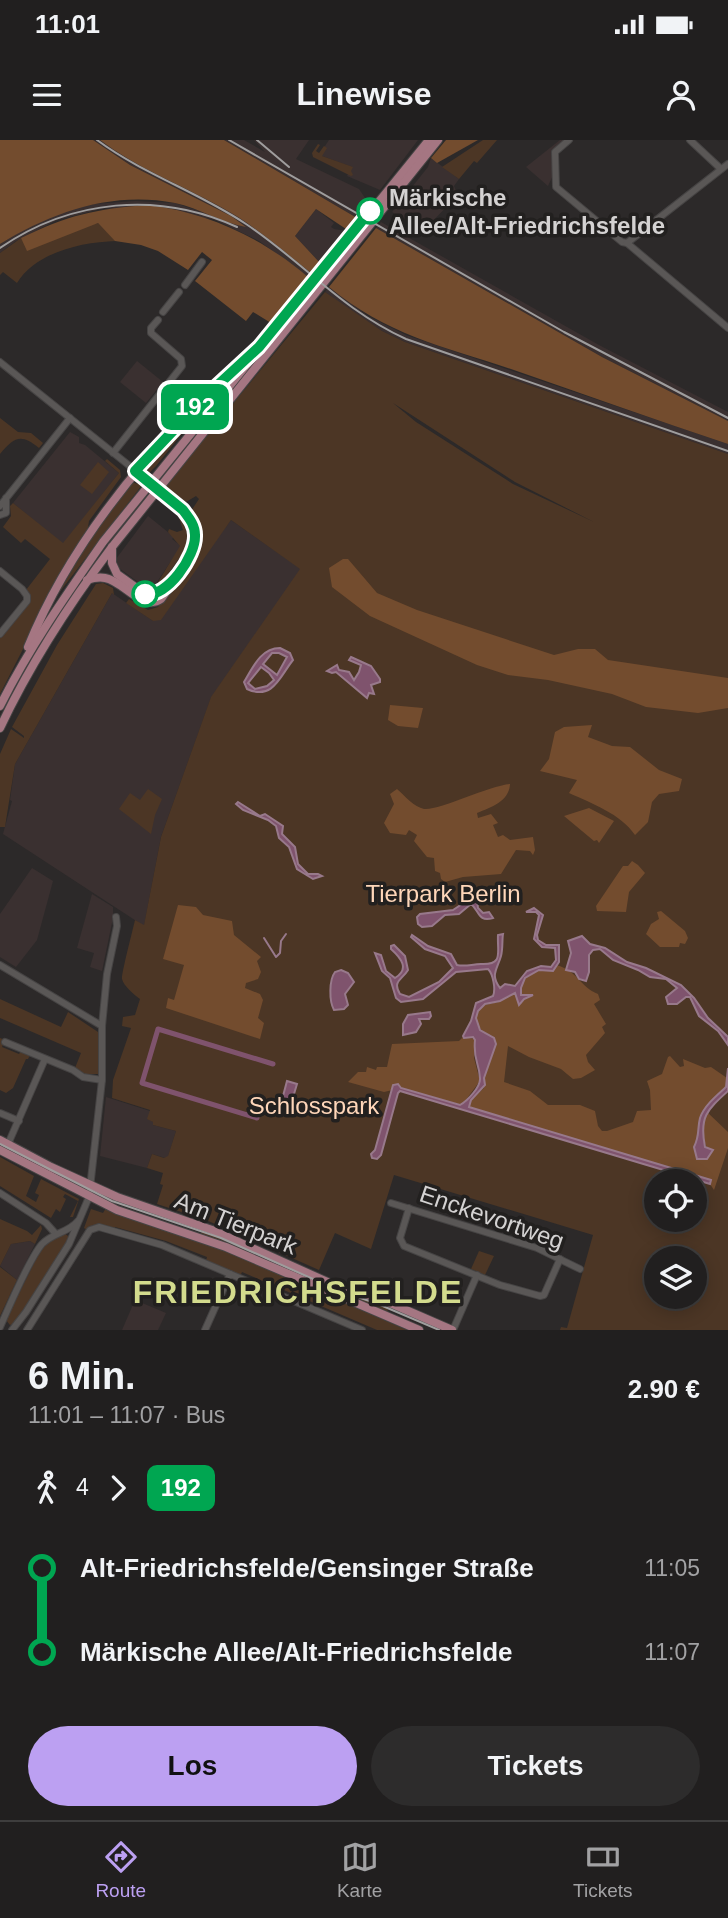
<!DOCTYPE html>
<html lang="de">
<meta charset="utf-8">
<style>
:root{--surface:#211f1f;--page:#2d2c2c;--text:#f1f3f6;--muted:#a2a2a4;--line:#3e3d3d;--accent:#bca0f2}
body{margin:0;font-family:Arial,sans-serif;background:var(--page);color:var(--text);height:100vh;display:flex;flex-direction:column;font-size:26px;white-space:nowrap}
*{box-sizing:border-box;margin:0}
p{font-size:23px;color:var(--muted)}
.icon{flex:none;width:38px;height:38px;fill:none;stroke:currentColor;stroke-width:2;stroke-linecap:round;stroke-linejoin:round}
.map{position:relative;height:1190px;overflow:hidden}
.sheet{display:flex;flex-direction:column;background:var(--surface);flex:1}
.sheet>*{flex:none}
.badge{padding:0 14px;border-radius:10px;font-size:24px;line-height:46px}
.controls{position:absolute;left:644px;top:1029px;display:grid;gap:14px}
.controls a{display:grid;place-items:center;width:63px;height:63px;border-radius:50%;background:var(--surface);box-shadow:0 4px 18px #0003,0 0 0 2px var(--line);font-size:35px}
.map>.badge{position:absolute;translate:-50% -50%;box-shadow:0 0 0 4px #fff}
.legs{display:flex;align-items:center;gap:10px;height:77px;padding:0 28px;font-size:23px}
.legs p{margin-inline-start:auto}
.summary{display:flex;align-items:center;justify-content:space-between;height:119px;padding:0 28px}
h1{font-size:38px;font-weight:700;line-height:52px}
.button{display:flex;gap:14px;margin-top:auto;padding:14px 28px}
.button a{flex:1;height:80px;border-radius:42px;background:var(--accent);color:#111;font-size:28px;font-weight:700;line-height:80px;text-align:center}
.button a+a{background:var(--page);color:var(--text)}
ul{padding:0 28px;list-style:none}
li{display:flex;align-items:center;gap:24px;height:84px;font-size:26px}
li i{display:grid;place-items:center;width:10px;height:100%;margin:0 9px;background:currentColor}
li i::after{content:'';width:18px;height:18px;margin:-9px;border:5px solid;border-radius:50%;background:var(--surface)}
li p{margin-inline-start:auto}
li:first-child i{background:linear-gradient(#0000 50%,currentColor 0)}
li:last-child i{background:linear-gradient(currentColor 50%,#0000 0)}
.status{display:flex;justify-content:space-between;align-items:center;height:49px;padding:0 35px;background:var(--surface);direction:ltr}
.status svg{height:19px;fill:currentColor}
header{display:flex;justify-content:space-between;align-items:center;height:91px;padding:0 28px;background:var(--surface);font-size:32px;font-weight:700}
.dock{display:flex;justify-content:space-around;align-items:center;height:98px;border-top:2px solid var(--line);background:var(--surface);font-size:19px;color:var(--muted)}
.dock a{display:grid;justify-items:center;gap:4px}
.dock .active{color:var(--accent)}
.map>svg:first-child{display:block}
.built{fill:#3a3030}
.green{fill:#4c3625;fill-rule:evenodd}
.forest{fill:#734c2e}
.water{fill:#7f536d;stroke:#98798b;stroke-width:2;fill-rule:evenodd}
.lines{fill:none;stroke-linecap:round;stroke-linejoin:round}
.stream{stroke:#98798b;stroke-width:2}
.canal{stroke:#7f536d;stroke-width:5}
.minor-casing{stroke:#464444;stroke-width:8}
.major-casing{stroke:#464444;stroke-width:10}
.minor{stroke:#5a5756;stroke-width:6}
.major{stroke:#a57682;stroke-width:8}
.tram{stroke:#9f9d9d;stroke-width:2}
.rail{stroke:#9f9d9d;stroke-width:2}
.major-bridge-casing{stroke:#464444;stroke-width:10;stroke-linecap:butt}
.major-bridge{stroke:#a57682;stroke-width:8}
.line-1-casing{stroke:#fff;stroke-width:16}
.line-1{stroke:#00a651;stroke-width:10}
.stop-1-dot{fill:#fff;stroke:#00a651;stroke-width:3.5}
.labels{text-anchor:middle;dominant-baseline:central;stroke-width:7;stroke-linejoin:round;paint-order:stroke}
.stop-label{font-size:24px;font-weight:bold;fill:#d4d2d2;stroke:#22201f;text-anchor:start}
.park-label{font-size:24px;fill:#fed6b9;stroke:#22201f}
.street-label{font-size:24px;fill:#d4d2d2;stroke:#22201f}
.district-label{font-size:32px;font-weight:bold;letter-spacing:2px;fill:#d3db8d;stroke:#22201f}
</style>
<div class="status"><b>11:01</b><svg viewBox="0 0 49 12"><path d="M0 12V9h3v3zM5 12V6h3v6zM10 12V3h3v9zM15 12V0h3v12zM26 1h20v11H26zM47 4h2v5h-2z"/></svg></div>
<header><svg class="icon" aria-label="menu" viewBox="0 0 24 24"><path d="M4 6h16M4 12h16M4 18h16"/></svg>Linewise<svg class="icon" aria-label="person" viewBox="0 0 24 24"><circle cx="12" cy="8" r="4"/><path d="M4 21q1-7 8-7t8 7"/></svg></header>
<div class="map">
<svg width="728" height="1190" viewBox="0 0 728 1190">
<rect width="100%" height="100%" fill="#2c2929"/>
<!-- built -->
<g class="built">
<polygon points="93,0 100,0 132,22 218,65 252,85 311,133 308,137 259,101 213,79 105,68 57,80 16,101 0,113 0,104 32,84 75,68 93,64 135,61 175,63 245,86 231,76 130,25"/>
<polygon points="224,0 244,0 265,12 254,0 309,0 296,19 359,49 365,58 364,68 357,78"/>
<polygon points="329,0 418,0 380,50 347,36 352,27 319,15"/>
<polygon points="560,0 567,0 551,12 553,35 548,46 526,27"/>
<polygon points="431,18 459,39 454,46 458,55 424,90 392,72 428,27"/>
<polygon points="316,69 334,83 331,87 334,89 347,91 320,123 295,96"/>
<polygon points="381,82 599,205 728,272 728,281 602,217 376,88"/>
<polygon points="329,147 368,176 406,195 728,304 728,314 405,202 382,191 347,169 325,152"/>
<polygon points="137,221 163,242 146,263 120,242"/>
<polygon points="70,292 79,297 79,303 85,305 119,333 63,404 13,363"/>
<polygon points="148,376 174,397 172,399 181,406 153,448 146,448 119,428 116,419"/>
<polygon points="231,380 301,429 211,558 161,697 144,786 3,694 12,661 10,660 15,624 112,453 153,481"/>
<polygon points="32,728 53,741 37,800 16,827 0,817 0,774"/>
<polygon points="92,754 113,767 113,778 102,831 90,827 94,813 77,808"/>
<polygon points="106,957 150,971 150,980 153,982 153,985 176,991 168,1017 165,1018 152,1014 147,1028 100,1016"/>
<polygon points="30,1101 35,1104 17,1140 0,1126 11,1104"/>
<polygon points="135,1160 166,1173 158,1190 122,1190"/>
</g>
<!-- green -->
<g class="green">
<polygon points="483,0 497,0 477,23 474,21 459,39 442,27"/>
<polygon points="318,4 320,5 316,11 319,13 324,6 327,8 322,16 353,27 351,31 353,35 351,36 313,17 312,13"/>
<path d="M98,83L116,101C82,102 36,112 17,143L3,132L0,135V113L21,98L23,101Z"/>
<path d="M325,152L382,191L405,202L728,314V1190H560L561,1187L567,1188L593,1095L394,1035L371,1109L335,1093L319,1130L206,1080L157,1064L163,1045L160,1044L163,1033L147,1028L152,1014L164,1018L168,1016L176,991L153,985V982L147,979L150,970L112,958L113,940L131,888L122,886L123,877L135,875L140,859C133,854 124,846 122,839C121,835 133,789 135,780L144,785L161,697L211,557L300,429L231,380L161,480L153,481L126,463L129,459L148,470L158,467L196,415L200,390L191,371L199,359L196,356L186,362L165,346ZM393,263L515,342L594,382L513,344L416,282ZM656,1041H695V1080H656ZM656,1118H695V1157H656Z"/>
<polygon points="221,245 156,326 149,333 146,326 155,312"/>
<path d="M0,278L18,292L31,293L43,303L39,308C21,293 14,297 0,314Z"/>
<polygon points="107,319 120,330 121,337 89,381 87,393 46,464 0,554 0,497 28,462 30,455 26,450 50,419 25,399 21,403 3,387 11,376 10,366 13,363 63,403 119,333 105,321"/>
<polygon points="98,322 109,332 92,354 80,345"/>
<polygon points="131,342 142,345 55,458 98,386"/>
<polygon points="178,375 188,391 185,410 159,447 148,451 140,446 141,444 146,447 155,447 180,406 168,392 169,389 177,392 183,390"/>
<polygon points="103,443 113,448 114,455 112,453 15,624 5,687 0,687 0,614 11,589 24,598 24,596 12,587 57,505 96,444"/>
<polygon points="148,649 162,659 155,675 151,694 119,669 130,653 140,660"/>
<polygon points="0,859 61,887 68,872 98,892 98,934 85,934 75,928 81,913 0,878"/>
<polygon points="0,898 5,900 2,907 19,914 21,911 30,915 28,919 26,919 13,948 6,953 0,950"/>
<polygon points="0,1017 34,1036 26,1056 36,1062 39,1055 35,1053 41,1039 79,1059 73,1077 70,1077 78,1061 65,1054 63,1057 66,1059 60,1072 56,1069 51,1078 0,1046"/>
<polygon points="106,1068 223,1110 407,1190 377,1190 242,1132 240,1136 206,1121 207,1117 166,1101 115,1087 114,1090 96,1085 87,1090 84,1088 91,1069 103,1073"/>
<polygon points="0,1079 27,1091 32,1095 41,1085 42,1089 35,1104 30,1101 11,1104 0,1126"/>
<polygon points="203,1089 387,1164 388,1174 200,1096"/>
<polygon points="64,1093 68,1096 68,1100 14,1184 10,1185 6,1180 40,1111 47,1103"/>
<polygon points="479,1111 494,1116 485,1135 471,1129"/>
<polygon points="0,1127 17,1140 0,1176"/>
</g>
<!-- forest -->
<g class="forest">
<path d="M0,0H93L130,25L231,76L246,87C222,83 199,68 175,63C111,51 53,72 0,104Z"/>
<path d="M100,0H224L357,78L346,89L316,69L295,96L320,123L311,133C281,109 253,84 219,66C179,44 137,28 100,0Z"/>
<polygon points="446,0 478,0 437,23 431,18"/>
<path d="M148,65C209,73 261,97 308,137L271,183L253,172L246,181L195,141L212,120L202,112L188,130L158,111L141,105L115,101L98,83L27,111L21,98C68,75 95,69 148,65Z"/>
<path d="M376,88L602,217L728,281V304C656,280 584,254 511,229C442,206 387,195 329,147Z"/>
<polygon points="343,419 348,419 377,453 417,470 554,515 578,509 595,509 608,520 728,538 728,568 698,573 646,567 612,554 548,540 508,535 477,525 370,476 332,447 329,428"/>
<polygon points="390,565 423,568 418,588 398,586 388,580"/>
<path d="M592,585L588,597L612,606L630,607L659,630L682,639L679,651L659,654L652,662L648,682L635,695C621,674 591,663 569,653L577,640L540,631L549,619L555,592L564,587Z"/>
<path d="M510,644C509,662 491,667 477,673L478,678L491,674L498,683L493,685L498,697L503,695L510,700L533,697L535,710L533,715L530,711L516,710L501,734L463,737L445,742L441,739L440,733L435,731L434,718L427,717L414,701L417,695L409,690L406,695L390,693L384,683L394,664L390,654L397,649C405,656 414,667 424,669C438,671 488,646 510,644Z"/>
<polygon points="589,668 614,681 599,703 597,700 594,701 564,676"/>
<polygon points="632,721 638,725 645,733 629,752 626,772 597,771 596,766 623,726 628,726"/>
<polygon points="178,765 196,767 203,775 232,781 234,795 261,817 257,821 261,832 258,839 246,843 245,848 260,854 263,860 258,878 264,883 260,899 166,868 168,858 174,860 184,825 163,819"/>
<polygon points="661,771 685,791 688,798 685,804 680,803 679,807 660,807 646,794 651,784 659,779 657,772"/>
<path d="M556,825C577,830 580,847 598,854L600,860L594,864L606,884L602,887L605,893L586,915L588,922L595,930L581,938L573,939L561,929L529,917L508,906L504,942L530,951L548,965H580L595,971L598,986L602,991H607L633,982L637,971L651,970L650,950L647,941L662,934L668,917L670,916L680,927L684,926L683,919L705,928L711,927L727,938L726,947C713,957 701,972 699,990C698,997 697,1000 694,1006L698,1016L708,1009C701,999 702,983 707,972L728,992V1008L714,1050L710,1044L711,1040L469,967L471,960L484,948V938L496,904L492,896C479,893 468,875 483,866C488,863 495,864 500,861C505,859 510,855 515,853L519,865L524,859L531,856L521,854V848L525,838L539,830L552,831Z"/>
<polygon points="463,897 475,899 474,918 480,941 462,965 401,948 384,952 348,942 358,932 366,932 367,927 376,930 377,927 387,927 392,904 459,901"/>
</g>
<!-- water -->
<g class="water">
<path d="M280,508L290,513L293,520C280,536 273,561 247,549L244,542C253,527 261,508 280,508ZM272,513H279L287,517L277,535L263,524ZM261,527L269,533L274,540L267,546L255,549L248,543Z"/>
<polygon points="351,517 371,526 380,539 380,542 371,545 374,554 369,553 367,558 336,532 332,533 327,531 337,525 339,530 349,532 354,540 359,532 361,525 349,520"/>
<polygon points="238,662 260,676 265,674 283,686 282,694 295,707 298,724 308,734 318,734 322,736 313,739 297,729 289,707 279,698 276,686 268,680 243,670 236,664"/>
<path d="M471,758L477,760L478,768L483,773L489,772L493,778C478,783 479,770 471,764L459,774L445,775L432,786L422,787L418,784L417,777L420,774L453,770Z"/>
<path d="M534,768L543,775L537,795L538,800L546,805H559V822L553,831L539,830L525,838L521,848V855H533L524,859L519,865L515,853L500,861L485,864L478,871L476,878L480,890L494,898L496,904L484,938L485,945L471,960L469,967L711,1040L710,1044L400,951L398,953L381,1015L377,1019L372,1018L371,1014L375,1010L393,945L398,944L401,948L460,965C467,961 481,947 480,938C479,922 473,920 475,900L473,897L464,898L463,896L471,881L476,863L493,856C496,849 493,834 488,829L456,832L423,859L401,862L396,858L390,838L382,831L375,813L381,815L386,831L395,838C410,829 401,818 391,809V806L394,805L405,816L408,830C402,840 392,841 400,854L409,857L439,842L453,828L445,816L425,809L411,797L412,795L428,806L451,814L457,825C466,827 472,824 481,824C504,825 497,813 498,795L503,794C502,799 503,809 501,816C497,830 490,835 500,848L505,844L515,846L527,831L541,826L551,827L556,820L555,808L542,807L534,799L539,775L536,772H526Z"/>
<polygon points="582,796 590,804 605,808 627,822 646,828 681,845 694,858 708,878 728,897 728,905 718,891 699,876 690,857 686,857 677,864 668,864 666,857 677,848 666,839 650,837 638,830 613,820 600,809 593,810 589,815 589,832 586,841 579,839 575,832 566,830 571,813 568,801"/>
<path d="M341,830L348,833L354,842L345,854L348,865L344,869L334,870C329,861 329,840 335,832Z"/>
<polygon points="430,872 431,876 429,879 419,879 421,884 416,892 403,895 403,884 408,875"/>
<path d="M728,928V951C707,970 699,977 705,1007L713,1010L707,1019H697L694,1007C700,995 697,990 700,978C704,966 717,955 726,947Z"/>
<polygon points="287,941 297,944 288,974 279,971"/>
</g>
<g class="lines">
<!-- stream -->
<polyline class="stream" points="264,798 276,817 280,813 281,801 286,794"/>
<!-- canal -->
<polyline class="canal" points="257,978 142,943 158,889 273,924"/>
<defs>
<g id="minor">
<polyline points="569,0 555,12 556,47 622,102 627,103 728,188"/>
<polyline points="690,0 721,29"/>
<polyline points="627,103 728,24"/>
<polyline points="185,145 202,122"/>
<polyline points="163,172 179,152"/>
<polyline points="0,222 136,331"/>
<polyline points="113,313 182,226 181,219 151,193 151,188 158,180"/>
<polyline points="0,366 70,278"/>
<polyline points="0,375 6,373 6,358"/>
<polyline points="0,431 22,449 27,456 27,461 0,494"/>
<polyline points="0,825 102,886"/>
<polyline points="5,902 73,930 83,937 102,940"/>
<polyline points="0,973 19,981"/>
<polyline points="8,1004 45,919"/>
<polyline points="0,1053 46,1083 55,1093"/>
<polyline points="391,1063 537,1108 580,1129"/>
<polyline points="409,1068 400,1098 404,1106 500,1145 540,1156 544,1155 560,1119"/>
<path d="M0,1187C9,1167 29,1119 42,1104C54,1092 68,1093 78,1081"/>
<polyline points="12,1190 26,1172 69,1104 89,1057 102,940 102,886 107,834 117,786 116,777"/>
<polyline points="27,1190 90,1090 99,1087 162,1105 362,1190"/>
<polyline points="205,1190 230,1134"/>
<polyline points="453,1190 477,1135"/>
</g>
<g id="major">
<polyline points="112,407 112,423 117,434 145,454 158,453 165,449"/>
<path d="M87,440C93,438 99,437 105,438C124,441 142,472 161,459C183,428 213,396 176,364"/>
<path d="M28,507C65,416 127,336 196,266C212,250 228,233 246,218"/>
<path d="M0,566C29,508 66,455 103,402L429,0"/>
<path d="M0,588C30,524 70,463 112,407L438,0"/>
<polyline points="0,1000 51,1027 117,1057 212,1090 334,1145 383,1160 452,1190"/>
<polyline points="0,1010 117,1070 226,1107 419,1190"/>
</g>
</defs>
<!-- minor casing -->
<use href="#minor" class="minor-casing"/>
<!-- major casing -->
<use href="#major" class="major-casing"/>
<!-- minor -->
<use href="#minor" class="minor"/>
<!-- major -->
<use href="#major" class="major"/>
<!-- tram -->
<polyline class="tram" points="0,1004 112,1061 221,1098 340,1151 378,1164 439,1190"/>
<!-- rail -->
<g class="rail">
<path d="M97,0C143,34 198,52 246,84C303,122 342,170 406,199L728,311"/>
<polyline points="229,0 564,192 728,278"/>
<polyline points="257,0 289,27"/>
<path d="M0,108C71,59 159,51 237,87"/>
</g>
<defs>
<polyline id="major-bridge" points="144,338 176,364"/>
</defs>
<!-- major-bridge casing -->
<use href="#major-bridge" class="major-bridge-casing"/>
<!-- major-bridge -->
<use href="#major-bridge" class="major-bridge"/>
</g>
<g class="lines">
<defs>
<path id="line-1" d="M145,454C167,458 196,416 195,395C195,385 189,378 183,370L135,331L207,255L259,207L370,71"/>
</defs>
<!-- line-1 casing -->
<use href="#line-1" class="line-1-casing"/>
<!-- line-1 -->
<use href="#line-1" class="line-1"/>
</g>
<!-- markers -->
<g class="stop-1-dot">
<circle cx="370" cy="71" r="12"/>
<circle cx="145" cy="454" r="12"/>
</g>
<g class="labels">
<!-- stop labels -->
<g class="stop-label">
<text x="389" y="57">Märkische<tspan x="389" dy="28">Allee/Alt-Friedrichsfelde</tspan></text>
</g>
<!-- park labels -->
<g class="park-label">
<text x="443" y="753">Tierpark Berlin</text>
<text x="314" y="965">Schlosspark</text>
</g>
<!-- street labels -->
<g class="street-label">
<text transform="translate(492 1077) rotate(19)">Enckevortweg</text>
<text transform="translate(236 1083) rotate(22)">Am Tierpark</text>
</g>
<!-- district labels -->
<g class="district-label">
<text x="298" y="1152">FRIEDRICHSFELDE</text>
</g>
</g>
</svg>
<div class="controls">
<a><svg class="icon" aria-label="locate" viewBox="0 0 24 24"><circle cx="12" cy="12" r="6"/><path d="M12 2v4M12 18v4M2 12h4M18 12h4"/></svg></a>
<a><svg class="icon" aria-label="layers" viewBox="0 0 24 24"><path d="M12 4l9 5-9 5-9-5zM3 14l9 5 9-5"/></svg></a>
</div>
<b class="badge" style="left:195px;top:267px;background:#00a651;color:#fff">192</b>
</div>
<section class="sheet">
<div class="summary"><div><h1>6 Min.</h1><p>11:01 – 11:07 · Bus</p></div><b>2.90 €</b></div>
<div class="legs"><svg class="icon" aria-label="walk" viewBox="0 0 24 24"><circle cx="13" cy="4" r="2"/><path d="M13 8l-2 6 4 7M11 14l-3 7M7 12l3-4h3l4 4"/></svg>4<svg class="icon" aria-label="forward" viewBox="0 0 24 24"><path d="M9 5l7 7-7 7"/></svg><b class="badge" style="background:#00a651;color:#fff">192</b></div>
<ul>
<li><i style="color:#00a651"></i><b>Alt-Friedrichsfelde/Gensinger Straße</b><p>11:05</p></li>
<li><i style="color:#00a651"></i><b>Märkische Allee/Alt-Friedrichsfelde</b><p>11:07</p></li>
</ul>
<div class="button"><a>Los</a><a>Tickets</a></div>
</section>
<nav class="dock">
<a class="active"><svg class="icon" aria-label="directions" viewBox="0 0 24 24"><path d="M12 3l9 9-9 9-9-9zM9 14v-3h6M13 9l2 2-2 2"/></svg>Route</a>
<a><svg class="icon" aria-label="map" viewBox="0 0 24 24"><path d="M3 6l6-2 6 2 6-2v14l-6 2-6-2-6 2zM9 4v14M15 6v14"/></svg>Karte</a>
<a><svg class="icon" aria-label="tickets" viewBox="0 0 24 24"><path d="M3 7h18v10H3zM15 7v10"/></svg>Tickets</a>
</nav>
